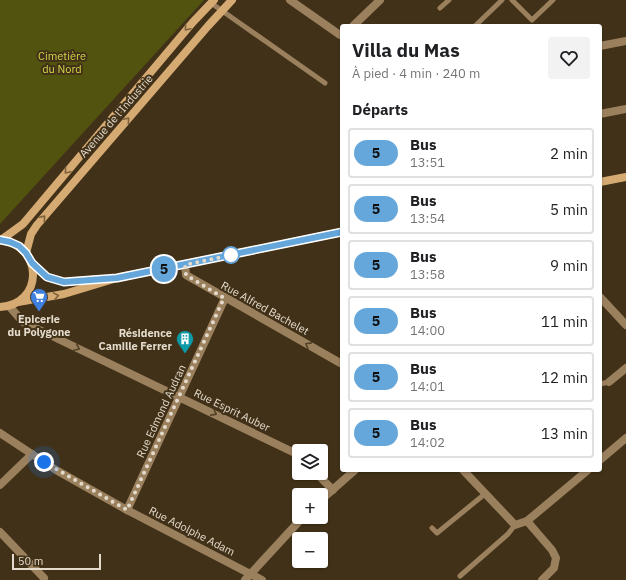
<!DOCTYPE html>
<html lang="fr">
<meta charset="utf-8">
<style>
:root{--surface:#fff;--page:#f2f2f2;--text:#202124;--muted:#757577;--line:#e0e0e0}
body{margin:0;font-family:"IBM Plex Sans",sans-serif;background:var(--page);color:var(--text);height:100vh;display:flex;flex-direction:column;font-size:15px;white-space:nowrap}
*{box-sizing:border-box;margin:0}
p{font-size:13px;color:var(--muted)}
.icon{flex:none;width:22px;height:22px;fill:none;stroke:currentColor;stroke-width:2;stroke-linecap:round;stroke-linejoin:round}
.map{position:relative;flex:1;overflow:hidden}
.panel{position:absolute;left:340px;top:24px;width:262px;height:448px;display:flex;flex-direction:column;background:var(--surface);border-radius:4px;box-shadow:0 1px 3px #0004}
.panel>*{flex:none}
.badge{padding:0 8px;border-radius:13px;font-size:14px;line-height:26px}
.fabs{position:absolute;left:292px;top:444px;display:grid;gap:8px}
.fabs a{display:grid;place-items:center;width:36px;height:36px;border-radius:4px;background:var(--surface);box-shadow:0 1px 3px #0004;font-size:20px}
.scale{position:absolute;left:12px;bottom:10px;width:89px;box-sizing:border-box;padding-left:4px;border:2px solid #e4dbcc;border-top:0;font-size:11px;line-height:14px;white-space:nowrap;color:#e4dbcc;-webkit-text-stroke:3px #413118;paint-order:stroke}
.you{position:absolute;width:20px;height:20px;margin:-10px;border:3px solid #fff;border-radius:50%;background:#1a73e8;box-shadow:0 0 0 6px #1a73e833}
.map>.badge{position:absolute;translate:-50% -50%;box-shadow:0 0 0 2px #fff}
h2{padding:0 12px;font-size:15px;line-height:36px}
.round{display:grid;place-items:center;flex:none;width:42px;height:42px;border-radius:4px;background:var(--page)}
.head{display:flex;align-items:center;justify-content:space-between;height:68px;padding:0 12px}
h1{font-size:19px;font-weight:700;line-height:30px}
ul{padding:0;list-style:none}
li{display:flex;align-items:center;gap:12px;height:50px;margin:0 8px 6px;padding:0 4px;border:2px solid var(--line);border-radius:4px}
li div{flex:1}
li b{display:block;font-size:15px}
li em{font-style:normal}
li .badge{min-width:44px;font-weight:700;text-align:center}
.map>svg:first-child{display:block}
.green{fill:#52530f}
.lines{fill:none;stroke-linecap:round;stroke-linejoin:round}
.lane{stroke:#9b805e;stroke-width:5}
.street{stroke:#9b805e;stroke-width:8}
.secondary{stroke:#d6aa73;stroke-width:8}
.oneway{stroke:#7d613c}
.oneway2{stroke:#534126}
.line-casing{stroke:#fff;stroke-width:9}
.line{stroke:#65a6db;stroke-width:6}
.walk{stroke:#e4dbcc;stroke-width:4;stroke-dasharray:0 7.2}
.stop-dot{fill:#fff;stroke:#65a6db;stroke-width:2}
.labels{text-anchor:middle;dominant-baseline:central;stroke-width:4;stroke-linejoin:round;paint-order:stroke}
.park-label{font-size:11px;fill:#d4d84a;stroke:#413118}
.street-label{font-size:11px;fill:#e4dbcc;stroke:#413118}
.poi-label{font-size:11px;font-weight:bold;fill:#e4dbcc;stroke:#413118}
</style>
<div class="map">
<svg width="626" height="580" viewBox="0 0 626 580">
<rect width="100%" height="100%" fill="#413118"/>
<!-- green -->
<polygon class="green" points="0,0 204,0 0,224"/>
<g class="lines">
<!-- lane -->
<g class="lane">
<polyline points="512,0 532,20 553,0"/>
<polyline points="211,3 325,83"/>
<polyline points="440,8 449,0"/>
<polyline points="475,26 502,0"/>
<polyline points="600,384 609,382"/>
<polyline points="432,528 437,533 486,493"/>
<polyline points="460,576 508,534 515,525"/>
</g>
<!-- street -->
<g class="street">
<polyline points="290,0 340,35 342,35"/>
<polyline points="353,26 380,0"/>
<polyline points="600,46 626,41"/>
<polyline points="600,114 626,109"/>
<polyline points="185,265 186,275 342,364"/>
<polyline points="600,297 626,325"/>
<polyline points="9,306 23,322 299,455"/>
<polyline points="609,382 626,368"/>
<polyline points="0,433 56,470 127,510 262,580"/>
<polyline points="600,460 626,438"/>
<polyline points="463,470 515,525 527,521 588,470"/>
<polyline points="316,473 333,490"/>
<polyline points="0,485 32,454"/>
<polyline points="321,500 355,470"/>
<polyline points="127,510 225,298"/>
<polyline points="527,521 552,550 556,558 554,568 542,580"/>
<polyline points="0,532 44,578"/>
<polyline points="245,580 303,517"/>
</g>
<!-- secondary -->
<g class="secondary">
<polyline points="600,182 626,177"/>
<path d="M0,240C45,246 43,305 0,307"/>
<polyline points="1,240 23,224 193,22 214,0"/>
<polyline points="26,253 31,234 37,225 208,26 232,0"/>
<polyline points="31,263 47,277 64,282 102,279"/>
<polyline points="18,302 64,294 117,278 342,232"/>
</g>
</g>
<!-- one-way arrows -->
<defs><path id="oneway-chevron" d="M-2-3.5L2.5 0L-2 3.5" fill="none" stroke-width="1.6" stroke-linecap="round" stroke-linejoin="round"/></defs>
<g class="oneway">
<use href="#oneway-chevron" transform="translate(187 28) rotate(130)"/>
<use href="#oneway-chevron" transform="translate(127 120) rotate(-49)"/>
<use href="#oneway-chevron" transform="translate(67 171) rotate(130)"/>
<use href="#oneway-chevron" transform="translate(43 218) rotate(-49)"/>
<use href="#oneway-chevron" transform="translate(56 296) rotate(-10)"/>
</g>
<g class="oneway2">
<use href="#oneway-chevron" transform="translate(308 345) rotate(-151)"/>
<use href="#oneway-chevron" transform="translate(77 348) rotate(25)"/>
<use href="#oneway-chevron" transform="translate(214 413) rotate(26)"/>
</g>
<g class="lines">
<defs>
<polyline id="line" points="0,240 10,242 19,246 26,253 32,263 47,277 64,282 117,278 342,232"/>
</defs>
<!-- line casing -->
<use href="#line" class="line-casing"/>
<!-- line -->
<use href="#line" class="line"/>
<!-- walk -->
<polyline class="walk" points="44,462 127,510 224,298 186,275 185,265 231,255"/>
</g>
<!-- icons -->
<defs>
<symbol id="supermarket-pin" viewBox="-11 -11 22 30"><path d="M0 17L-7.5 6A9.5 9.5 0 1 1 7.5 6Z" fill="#3f7fe0" stroke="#413118"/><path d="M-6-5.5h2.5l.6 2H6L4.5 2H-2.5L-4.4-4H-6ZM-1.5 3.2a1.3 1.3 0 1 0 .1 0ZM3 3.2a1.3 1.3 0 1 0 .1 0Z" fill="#fff"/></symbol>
<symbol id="building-pin" viewBox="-11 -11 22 30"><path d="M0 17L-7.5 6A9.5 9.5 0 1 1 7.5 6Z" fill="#0f9aa8" stroke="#413118"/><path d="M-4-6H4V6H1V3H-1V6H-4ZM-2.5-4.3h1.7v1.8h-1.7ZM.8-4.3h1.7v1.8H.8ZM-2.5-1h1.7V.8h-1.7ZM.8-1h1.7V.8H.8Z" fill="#fff"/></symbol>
</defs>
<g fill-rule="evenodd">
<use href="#supermarket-pin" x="29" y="287" width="20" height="27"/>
<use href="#building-pin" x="175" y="329" width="20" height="27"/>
</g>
<!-- markers -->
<circle class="stop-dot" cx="231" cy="255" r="8"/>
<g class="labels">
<!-- park labels -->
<g class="park-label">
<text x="62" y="56">Cimetière<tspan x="62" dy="13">du Nord</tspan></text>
</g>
<!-- street labels -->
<g class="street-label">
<text transform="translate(116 116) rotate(-49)">Avenue de l'Industrie</text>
<text transform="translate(265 308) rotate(29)">Rue Alfred Bachelet</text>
<text transform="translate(232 410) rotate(26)">Rue Esprit Auber</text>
<text transform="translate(161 411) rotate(-65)">Rue Edmond Audran</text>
<text transform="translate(192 531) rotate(27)">Rue Adolphe Adam</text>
</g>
<!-- poi labels -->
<g class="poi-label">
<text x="39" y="319">Epicerie<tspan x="39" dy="13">du Polygone</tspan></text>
<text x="172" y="333" text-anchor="end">Résidence<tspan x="172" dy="13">Camille Ferrer</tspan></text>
</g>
</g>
</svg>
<div class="fabs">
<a><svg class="icon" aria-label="layers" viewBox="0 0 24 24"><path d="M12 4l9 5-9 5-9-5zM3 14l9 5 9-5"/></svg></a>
<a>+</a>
<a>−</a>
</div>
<div class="scale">50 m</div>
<div class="you" style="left:44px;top:462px"></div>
<b class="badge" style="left:164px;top:269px;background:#65a6db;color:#111">5</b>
<section class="panel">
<div class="head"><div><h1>Villa du Mas</h1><p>À pied · 4 min · 240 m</p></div><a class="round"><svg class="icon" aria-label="heart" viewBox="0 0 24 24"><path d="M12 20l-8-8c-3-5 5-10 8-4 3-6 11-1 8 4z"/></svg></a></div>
<h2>Départs</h2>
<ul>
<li><span class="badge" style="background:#65a6db;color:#111">5</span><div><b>Bus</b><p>13:51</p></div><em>2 min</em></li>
<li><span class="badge" style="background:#65a6db;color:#111">5</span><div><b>Bus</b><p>13:54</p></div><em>5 min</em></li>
<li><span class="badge" style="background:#65a6db;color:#111">5</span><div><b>Bus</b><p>13:58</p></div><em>9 min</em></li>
<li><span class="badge" style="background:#65a6db;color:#111">5</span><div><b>Bus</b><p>14:00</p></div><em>11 min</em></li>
<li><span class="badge" style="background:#65a6db;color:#111">5</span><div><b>Bus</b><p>14:01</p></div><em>12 min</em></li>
<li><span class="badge" style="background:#65a6db;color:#111">5</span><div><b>Bus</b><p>14:02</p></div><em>13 min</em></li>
</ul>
</section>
</div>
